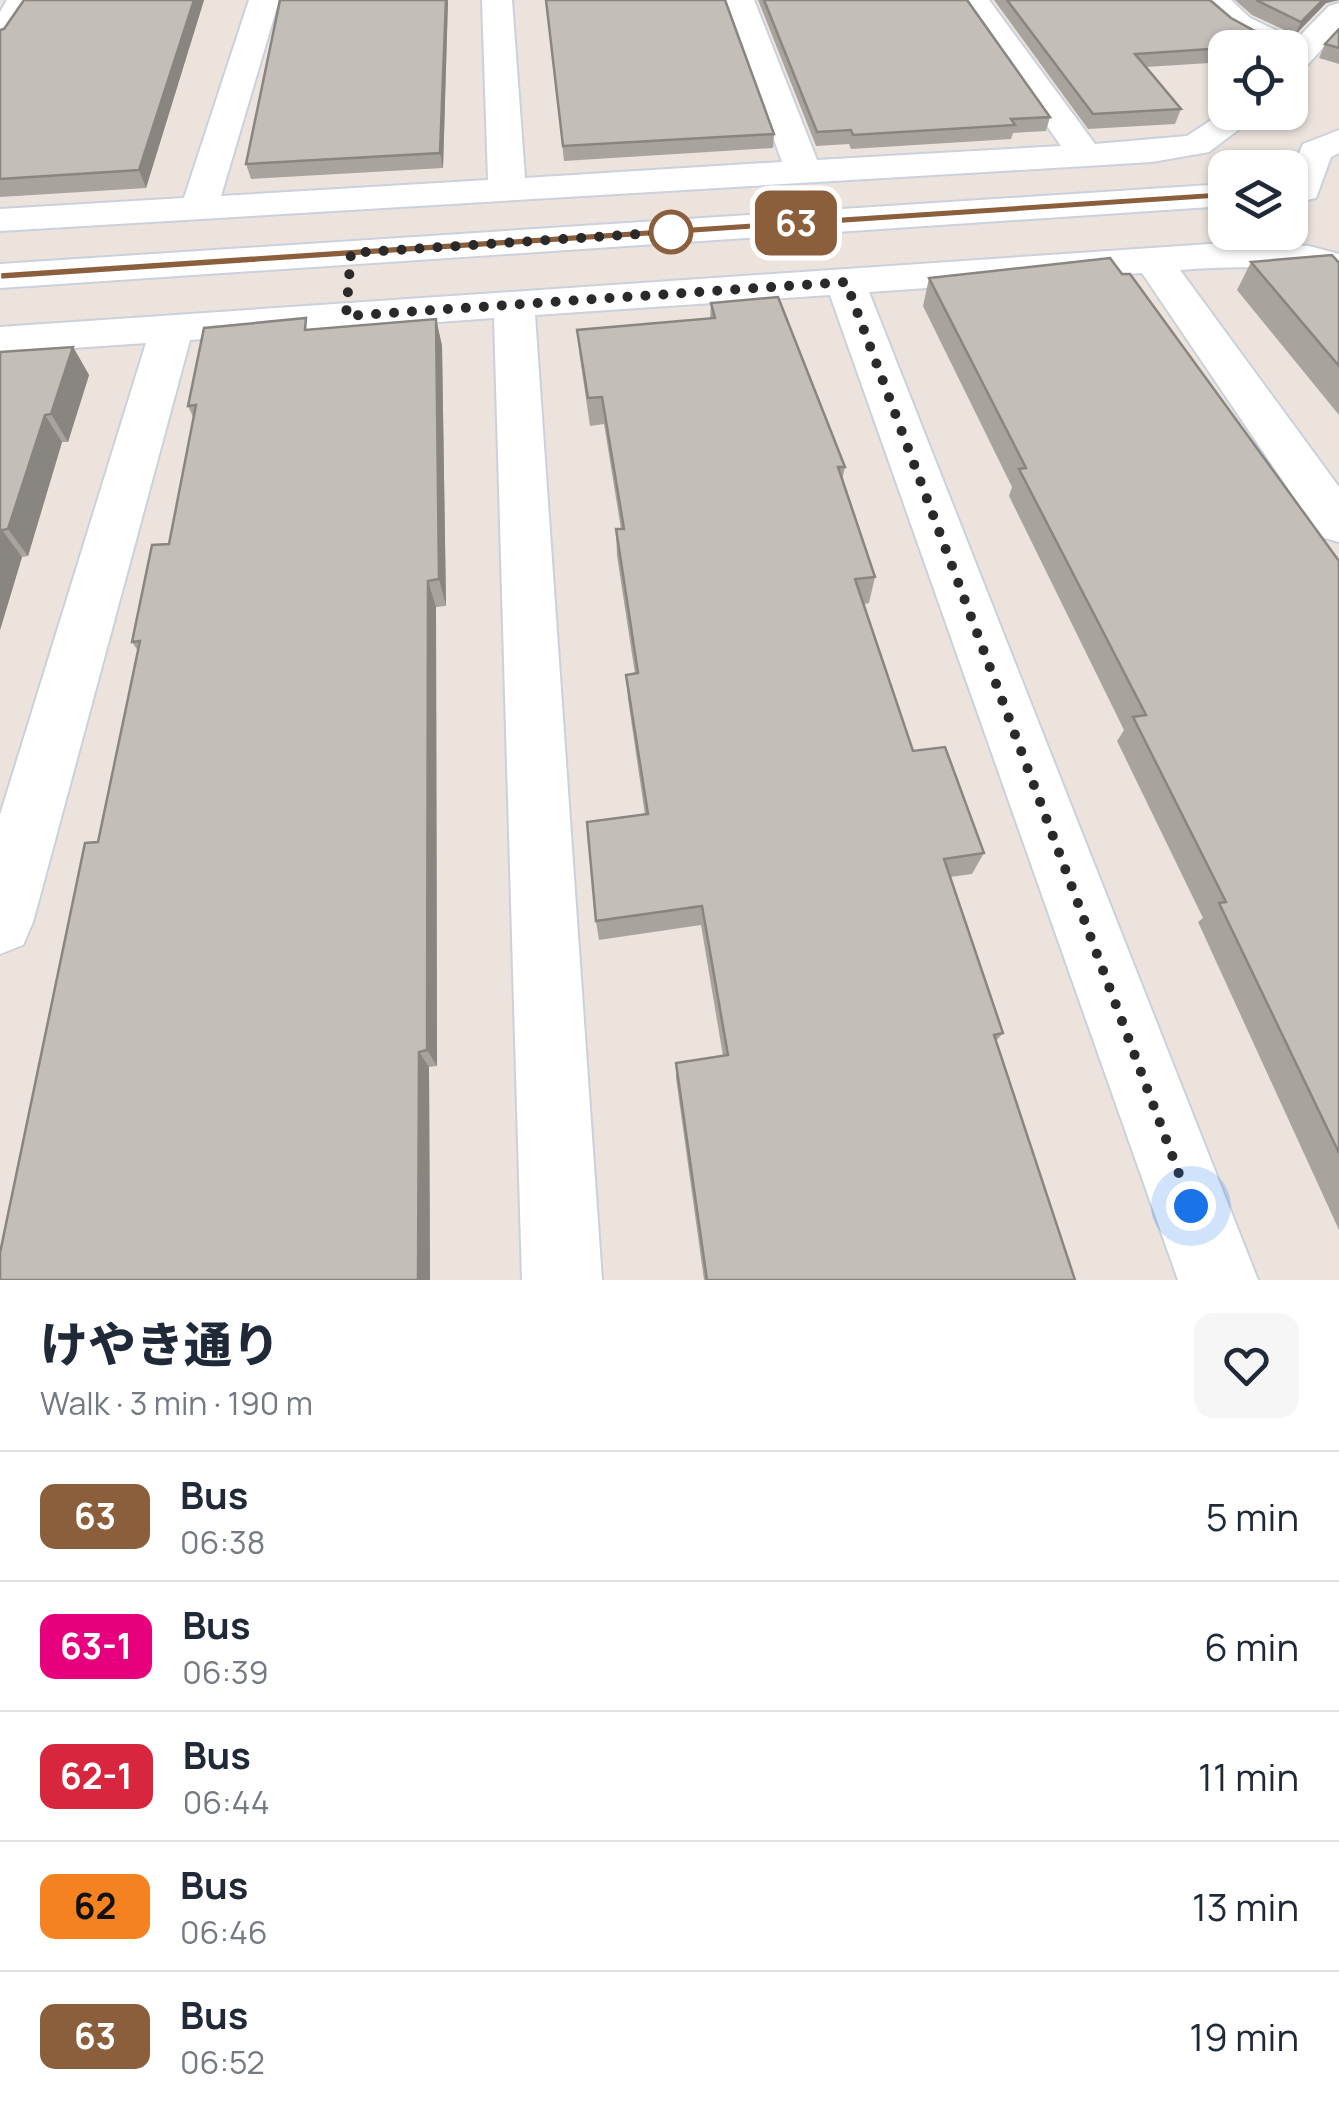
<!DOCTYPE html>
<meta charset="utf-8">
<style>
:root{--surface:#fff;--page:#f6f6f7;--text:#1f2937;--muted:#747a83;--line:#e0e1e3}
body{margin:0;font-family:Manrope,"Noto Sans JP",sans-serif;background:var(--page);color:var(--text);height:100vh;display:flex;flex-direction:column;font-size:38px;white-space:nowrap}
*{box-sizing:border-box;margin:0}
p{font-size:32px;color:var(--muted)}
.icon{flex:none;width:55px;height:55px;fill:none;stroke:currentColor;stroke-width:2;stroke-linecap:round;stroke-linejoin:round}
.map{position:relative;height:1280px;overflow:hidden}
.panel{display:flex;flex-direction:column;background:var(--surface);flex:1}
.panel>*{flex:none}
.badge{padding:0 20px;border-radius:15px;font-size:35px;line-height:65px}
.fabs{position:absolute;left:1208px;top:30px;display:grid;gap:20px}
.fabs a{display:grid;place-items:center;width:100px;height:100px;border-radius:20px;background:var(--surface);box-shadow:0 2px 8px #0004;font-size:50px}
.you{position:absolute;width:50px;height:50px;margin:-25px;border:8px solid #fff;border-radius:50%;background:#1a73e8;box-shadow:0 0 0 15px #1a73e833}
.map>.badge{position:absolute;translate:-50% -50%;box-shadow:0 0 0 5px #fff}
.round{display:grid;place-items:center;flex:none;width:105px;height:105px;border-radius:20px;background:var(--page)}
.summary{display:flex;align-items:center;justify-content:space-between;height:170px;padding:0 40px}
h1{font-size:48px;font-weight:800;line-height:75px}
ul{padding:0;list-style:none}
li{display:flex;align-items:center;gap:30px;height:130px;padding:0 40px;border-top:2px solid var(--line)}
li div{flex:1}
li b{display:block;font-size:38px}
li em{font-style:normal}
li .badge{min-width:110px;font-weight:700;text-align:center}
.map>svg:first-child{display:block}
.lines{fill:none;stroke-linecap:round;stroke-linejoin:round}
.minor-casing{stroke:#cbd1dc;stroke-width:4}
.minor{fill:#fff;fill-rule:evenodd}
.wall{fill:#a9a39e}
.shaded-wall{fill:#898581}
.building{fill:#c4beb8;stroke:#898581;stroke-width:2.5}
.line{fill:#8b5e3c;stroke:#fff;stroke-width:2.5}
.walk{stroke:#2a2a2a;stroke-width:10;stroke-dasharray:0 18}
.stop-dot{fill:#fff;stroke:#8b5e3c;stroke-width:5}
</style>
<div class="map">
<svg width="1339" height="1280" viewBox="0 0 1339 1280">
<rect width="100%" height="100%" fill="#ece3dd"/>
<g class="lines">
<defs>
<g id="minor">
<polygon points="7,0 37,0 11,42 0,45 0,12"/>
<polygon points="249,0 279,0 221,196 488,180 482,0 512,0 525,178 782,162 724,0 754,0 817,160 1061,146 959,0 989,0 1095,144 1187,136 1225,111 1262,112 1209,152 1152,162 0,231 0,209 184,198"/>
<path d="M1199,0H1231L1250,18L1296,40L1329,6L1339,3V30L1301,72L1290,74V48C1252,48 1222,31 1199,0Z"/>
<polygon points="1339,130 1339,153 1331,157 1316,198 1303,201 1290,198 1290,174 1303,144"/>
<polygon points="1225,184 1225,206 0,288 0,264"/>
<path d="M1239,242L1309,246L1339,254V278C1286,265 1235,266 1180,270L1339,487V542L1321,537L1142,273L869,292L1258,1280H1178L830,295L535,315L602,1280H522L494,318L190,340L33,922L23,945L0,954V815L146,343L0,353V327Z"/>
</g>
</defs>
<!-- minor casing -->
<use href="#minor" class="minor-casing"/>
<!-- minor -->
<use href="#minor" class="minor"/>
</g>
<!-- wall -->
<g class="wall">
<polygon points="204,0 146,188 0,197 0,30"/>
<polygon points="280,0 448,0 443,168 251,179 246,164"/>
<polygon points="546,0 774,134 773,148 564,161"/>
<polygon points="758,0 967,0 1050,117 1046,131 1013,133 1011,139 851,149 849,144 816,146"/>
<polygon points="994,0 1210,0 1231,18 1255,31 1293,45 1290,51 1290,48 1225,48 1225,62 1146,67 1181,109 1175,124 1088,129"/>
<polygon points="1235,0 1339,0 1326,3 1295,35 1252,15"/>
<polygon points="1339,29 1339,64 1319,58 1325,44"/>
<polygon points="1251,262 1339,263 1339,415 1237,290"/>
<polygon points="929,278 1339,561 1339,1230 1198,922 1203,918 1117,741 1124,730 1009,496 1012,487 923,306"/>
<polygon points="711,303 845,467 842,481 875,577 869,603 864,604 913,751 984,853 972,874 950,877 1003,1033 996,1041 1075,1280 704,1280 676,1078 676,1063 723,1056 701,925 599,940 596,921 645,815 628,699 626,675 635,674 617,556 616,529 621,529 604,424 590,426 580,358 577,330 710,319"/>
<polygon points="436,319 442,346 446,606 436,607 437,1066 429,1067 430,1280 0,1280 98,842 138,651 132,642 169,544 194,419 188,406 310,330"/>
<polygon points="73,347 89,375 68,442 62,442 28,556 22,557 0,630 0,352"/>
</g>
<!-- shaded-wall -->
<g class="shaded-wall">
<polygon points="194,0 204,0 146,188 139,170"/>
<polygon points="446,0 448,0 443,168 440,153"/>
<polygon points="1323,0 1339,0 1326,3 1295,35 1301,22"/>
<polygon points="436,319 442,346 446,606 439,579"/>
<polygon points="73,347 89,375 68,442 51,414"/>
<polygon points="45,415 62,442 28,556 8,529"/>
<polygon points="2,530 22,557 0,630 0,536"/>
<polygon points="428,581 436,607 437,1066 427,1050"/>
<polygon points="419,1052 429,1067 430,1280 418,1280"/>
</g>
<!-- building -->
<g class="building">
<polygon points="24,0 194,0 139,170 0,179 0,30 4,29"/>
<polygon points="280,0 446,0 440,153 246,164"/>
<polygon points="546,0 725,0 774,134 563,146"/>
<polygon points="764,0 967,0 1050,117 1011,119 1015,125 853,135 851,130 817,132"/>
<polygon points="1007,0 1210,0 1231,18 1255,31 1292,38 1293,45 1225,48 1135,54 1181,109 1093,114"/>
<polygon points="1256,0 1323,0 1301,22"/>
<polygon points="1339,29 1339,48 1325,44"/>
<polygon points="1332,255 1339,263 1339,366 1251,262"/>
<polygon points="1110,258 1122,274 1130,274 1339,561 1339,1153 1219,903 1226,902 1133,717 1146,715 1019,469 1026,468 929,278"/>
<polygon points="778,297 845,467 838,467 875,577 855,579 913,751 945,747 984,853 944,859 1003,1033 994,1035 1075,1280 707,1280 676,1063 728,1055 702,906 596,921 587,822 648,814 626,675 638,673 616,529 624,529 602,397 588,398 577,330 715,318 711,303"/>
<polygon points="306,318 305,330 436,319 439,579 428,581 427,1050 419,1052 418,1280 0,1280 0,1253 85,843 98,842 140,641 132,642 152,545 169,544 196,405 188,406 204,328"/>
<polygon points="73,347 51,414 45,415 8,529 2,530 0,536 0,352"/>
</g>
<!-- line -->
<polygon class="line" points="1225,191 1230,192 1230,198 0,280 0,272"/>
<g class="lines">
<!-- walk -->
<polyline class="walk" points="671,232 351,253 346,316 846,282 1191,1206"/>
</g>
<!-- markers -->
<circle class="stop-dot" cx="671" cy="232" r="20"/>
</svg>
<div class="fabs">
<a><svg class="icon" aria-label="locate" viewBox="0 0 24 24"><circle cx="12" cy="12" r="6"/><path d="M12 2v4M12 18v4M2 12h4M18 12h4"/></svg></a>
<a><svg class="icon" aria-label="layers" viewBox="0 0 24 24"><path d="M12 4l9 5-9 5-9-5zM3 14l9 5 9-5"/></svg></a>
</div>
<div class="you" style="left:1191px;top:1206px"></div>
<b class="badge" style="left:796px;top:223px;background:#8b5e3c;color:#fff">63</b>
</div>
<section class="panel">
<div class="summary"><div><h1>けやき通り</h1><p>Walk · 3 min · 190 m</p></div><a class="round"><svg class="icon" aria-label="heart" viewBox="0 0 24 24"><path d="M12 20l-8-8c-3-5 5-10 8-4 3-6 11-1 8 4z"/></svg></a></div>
<ul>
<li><span class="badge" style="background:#8b5e3c;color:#fff">63</span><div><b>Bus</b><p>06:38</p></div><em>5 min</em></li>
<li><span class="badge" style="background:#e6007e;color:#fff">63-1</span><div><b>Bus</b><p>06:39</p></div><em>6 min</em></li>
<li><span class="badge" style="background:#d7263d;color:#fff">62-1</span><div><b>Bus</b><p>06:44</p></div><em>11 min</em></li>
<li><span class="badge" style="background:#f58220;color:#111">62</span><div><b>Bus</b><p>06:46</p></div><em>13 min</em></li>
<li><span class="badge" style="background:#8b5e3c;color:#fff">63</span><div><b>Bus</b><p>06:52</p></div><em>19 min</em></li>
</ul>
</section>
